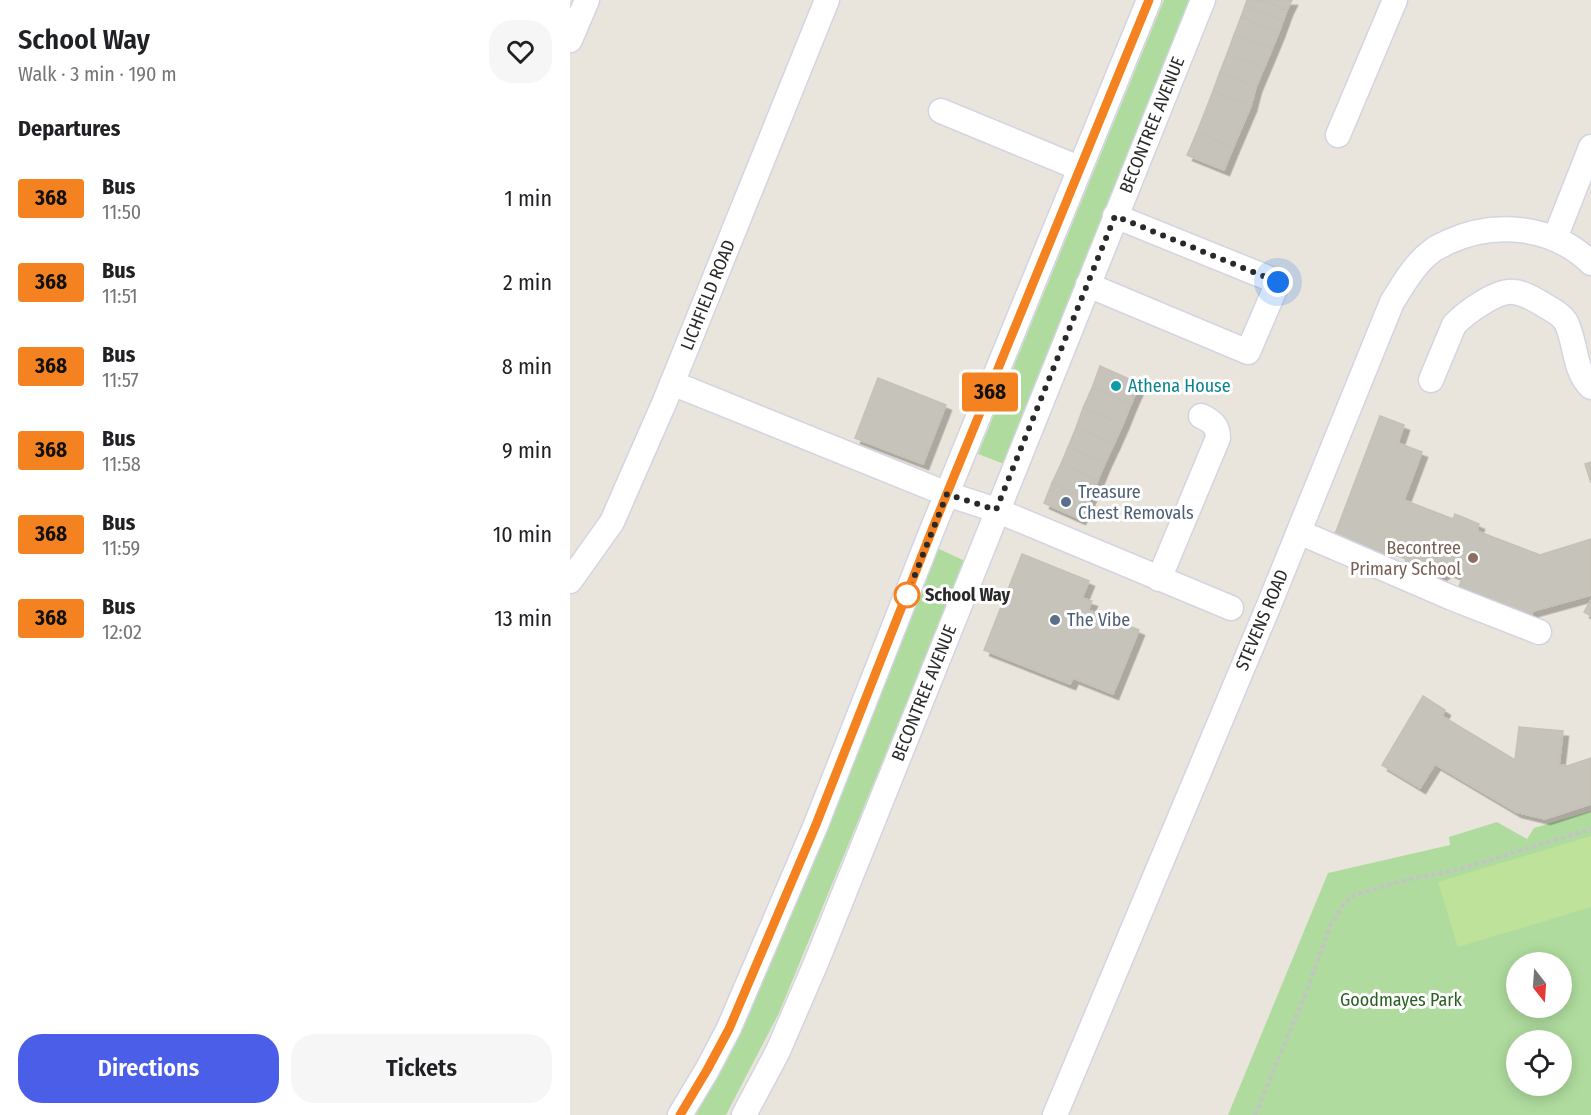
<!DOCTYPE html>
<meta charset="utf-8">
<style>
:root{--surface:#fff;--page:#f6f6f6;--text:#202124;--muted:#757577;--accent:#4b5ee8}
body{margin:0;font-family:"Fira Sans Condensed",sans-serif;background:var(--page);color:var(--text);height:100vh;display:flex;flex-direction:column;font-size:22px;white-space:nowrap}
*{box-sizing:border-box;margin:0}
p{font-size:20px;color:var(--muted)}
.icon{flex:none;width:33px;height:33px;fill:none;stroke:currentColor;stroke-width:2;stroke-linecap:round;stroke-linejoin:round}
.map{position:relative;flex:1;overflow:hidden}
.panel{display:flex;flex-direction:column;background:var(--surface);width:570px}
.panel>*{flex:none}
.badge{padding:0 12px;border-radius:4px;font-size:21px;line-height:39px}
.needle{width:39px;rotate:163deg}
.buttons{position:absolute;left:936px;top:952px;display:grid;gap:12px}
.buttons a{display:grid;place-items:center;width:66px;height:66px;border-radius:50%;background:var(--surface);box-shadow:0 3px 15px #0003;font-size:30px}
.you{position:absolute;width:30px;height:30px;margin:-15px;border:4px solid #fff;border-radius:50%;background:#1a73e8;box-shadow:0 0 0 9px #1a73e833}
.map>.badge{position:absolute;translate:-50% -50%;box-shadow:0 0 0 3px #fff}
h2{padding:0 18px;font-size:22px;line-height:54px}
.round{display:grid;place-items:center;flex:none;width:63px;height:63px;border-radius:24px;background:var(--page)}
.summary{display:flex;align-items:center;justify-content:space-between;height:102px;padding:0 18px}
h1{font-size:28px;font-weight:600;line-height:45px}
.primary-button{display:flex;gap:12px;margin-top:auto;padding:12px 18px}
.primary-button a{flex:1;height:69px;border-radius:24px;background:var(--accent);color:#fff;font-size:24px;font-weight:600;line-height:69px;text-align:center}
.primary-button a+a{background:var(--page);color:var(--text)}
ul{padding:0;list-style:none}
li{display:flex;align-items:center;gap:18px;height:84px;padding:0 18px}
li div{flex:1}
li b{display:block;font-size:22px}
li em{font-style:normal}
li .badge{min-width:66px;font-weight:700;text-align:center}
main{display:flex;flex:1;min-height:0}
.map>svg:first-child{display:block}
.green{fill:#afdc9e;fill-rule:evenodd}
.pitch{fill:#bfe29b}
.building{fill:#c6c3bb;stroke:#c5c1b6;stroke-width:1.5;filter:url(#shadow)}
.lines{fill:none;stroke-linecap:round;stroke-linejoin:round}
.minor-casing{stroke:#d2d4e1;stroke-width:27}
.path{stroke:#c3c3c3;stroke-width:4;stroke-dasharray:4.5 3;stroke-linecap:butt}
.minor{stroke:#fff;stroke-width:24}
.line-casing{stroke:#fff;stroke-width:14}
.line{stroke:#f58220;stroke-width:9}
.walk{stroke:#292929;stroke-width:6;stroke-dasharray:0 10.8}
.culture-dot{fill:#0f9aa8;stroke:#fff;stroke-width:2}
.service-dot{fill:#5c6f8a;stroke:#fff;stroke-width:2}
.education-dot{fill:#8d6e63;stroke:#fff;stroke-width:2}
.stop-dot{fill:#fff;stroke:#f58220;stroke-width:3}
.labels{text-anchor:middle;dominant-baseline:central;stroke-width:6;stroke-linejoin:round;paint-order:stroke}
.street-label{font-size:18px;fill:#292929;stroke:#fff}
.culture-label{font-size:18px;fill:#0d838f;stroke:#fff;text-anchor:start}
.service-label{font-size:18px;fill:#4e5e75;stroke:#fff;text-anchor:start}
.education-label{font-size:18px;fill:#785e54;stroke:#fff;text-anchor:end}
.stop-label{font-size:18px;font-weight:bold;fill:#292929;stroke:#fff;text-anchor:start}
.park-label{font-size:18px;fill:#295f21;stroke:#fff}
</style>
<main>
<section class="panel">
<div class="summary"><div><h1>School Way</h1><p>Walk · 3 min · 190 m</p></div><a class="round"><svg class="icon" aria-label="heart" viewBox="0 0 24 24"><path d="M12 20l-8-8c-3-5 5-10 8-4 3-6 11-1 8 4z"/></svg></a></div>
<h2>Departures</h2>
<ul>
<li><span class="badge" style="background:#f58220;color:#111">368</span><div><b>Bus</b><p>11:50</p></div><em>1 min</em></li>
<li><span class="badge" style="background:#f58220;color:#111">368</span><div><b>Bus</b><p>11:51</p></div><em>2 min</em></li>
<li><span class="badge" style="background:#f58220;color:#111">368</span><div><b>Bus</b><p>11:57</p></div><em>8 min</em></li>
<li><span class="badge" style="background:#f58220;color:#111">368</span><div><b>Bus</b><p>11:58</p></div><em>9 min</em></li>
<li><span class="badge" style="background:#f58220;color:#111">368</span><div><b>Bus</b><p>11:59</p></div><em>10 min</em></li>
<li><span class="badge" style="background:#f58220;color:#111">368</span><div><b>Bus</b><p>12:02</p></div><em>13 min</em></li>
</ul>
<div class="primary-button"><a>Directions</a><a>Tickets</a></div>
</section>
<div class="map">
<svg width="1021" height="1115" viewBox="0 0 1021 1115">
<defs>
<filter id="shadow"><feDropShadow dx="5.5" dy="5.5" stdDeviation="0" flood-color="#0004"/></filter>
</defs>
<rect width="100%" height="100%" fill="#eae5dc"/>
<!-- green -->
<g class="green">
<polygon points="594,0 624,0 434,464 408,454"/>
<polygon points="367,548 395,561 209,1013 156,1115 121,1115 153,1065 215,930"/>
<path d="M1021,811V1115H658L758,873L880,845L879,837L927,822L957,839L964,828ZM946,963H992V1008H946ZM946,1041H992V1086H946Z"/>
</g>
<!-- pitch -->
<polygon class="pitch" points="1021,836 1021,907 888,947 868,882"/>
<!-- building -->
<g class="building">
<polygon points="677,0 691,0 717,10 713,21 675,6"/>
<polygon points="691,0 722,0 717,10"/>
<polygon points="675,6 713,21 709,32 671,17"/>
<polygon points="671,17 709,32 702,49 664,35"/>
<polygon points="664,35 702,49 694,68 657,54"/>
<polygon points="657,54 694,68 686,87 650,72"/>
<polygon points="650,72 686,87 681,106 643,91"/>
<polygon points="643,91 681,106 663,148 627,132"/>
<polygon points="627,132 663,148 654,170 617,155"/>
<polygon points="530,366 570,384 561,404 522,388"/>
<polygon points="308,378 376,405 353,464 285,438"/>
<polygon points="522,388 561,404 553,424 513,408"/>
<polygon points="513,408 553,424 544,444 506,428"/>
<polygon points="810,416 834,425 828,443 852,452 834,500 883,519 885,514 909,524 907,531 970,555 1021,539 1021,595 963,611 958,623 886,593 893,577 877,571 864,580 838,571 834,554 817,548 812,561 762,542"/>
<polygon points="506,428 544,444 535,463 498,447"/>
<polygon points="498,447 535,463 528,480 491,464"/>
<polygon points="1021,462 1021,483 1015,464"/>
<polygon points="491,464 528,480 519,500 482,483"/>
<polygon points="482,483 519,500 510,519 474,503"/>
<polygon points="452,554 519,581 512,598 522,601 518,610 569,630 543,694 503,678 500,684 414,650"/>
<polygon points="1021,600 1021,616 1014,612"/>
<polygon points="853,696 875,710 872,716 945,760 949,727 993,731 989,765 997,766 1021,758 1021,804 975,819 946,812 865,764 850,788 812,765"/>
</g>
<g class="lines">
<defs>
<g id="minor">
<polyline points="0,40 17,0"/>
<polyline points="371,111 509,168"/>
<polyline points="768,135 825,0"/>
<polyline points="985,238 1021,147"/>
<polyline points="518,285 678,352 708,282 545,216"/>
<path d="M861,380L884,325C896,312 927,290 944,292C955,293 965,300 974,305C982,310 991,314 996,322C1006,342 1004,372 1021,387"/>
<polyline points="102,383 377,494 426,510 661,608"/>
<polyline points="729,532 882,598 969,632"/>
<path d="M589,579L648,438C648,426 642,421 631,416"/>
<polyline points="0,581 42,522 59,483 95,401 257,0"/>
<polyline points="110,1115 137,1070 159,1028 245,827 362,530 579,0"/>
<polyline points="174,1115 208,1051 246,963 633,0"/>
<path d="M485,1115L699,605L822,302C833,285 845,263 862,251C866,247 873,245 878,242C925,220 983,226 1021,263"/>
</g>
</defs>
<!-- minor casing -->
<use href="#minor" class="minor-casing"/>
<!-- path -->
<polyline class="path" points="685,1115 737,990 761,924 773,905 784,895 832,881 890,869 1021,829"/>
<!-- minor -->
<use href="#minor" class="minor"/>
</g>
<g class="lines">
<defs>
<polyline id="line" points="110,1115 137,1070 159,1029 245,827 362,530 579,0"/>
</defs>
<!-- line casing -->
<use href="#line" class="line-casing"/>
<!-- line -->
<use href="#line" class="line"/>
<!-- walk -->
<polyline class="walk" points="337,595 377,494 426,510 545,216 708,282"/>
</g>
<!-- markers -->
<circle class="culture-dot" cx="546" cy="386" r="6"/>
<g class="service-dot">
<circle cx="496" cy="502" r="6"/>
<circle cx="485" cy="620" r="6"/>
</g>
<circle class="education-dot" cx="903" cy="558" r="6"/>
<circle class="stop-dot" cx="337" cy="595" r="12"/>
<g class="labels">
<!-- street labels -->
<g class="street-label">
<text transform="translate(582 125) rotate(-68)">BECONTREE AVENUE</text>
<text transform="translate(138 295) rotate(-68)">LICHFIELD ROAD</text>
<text transform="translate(692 620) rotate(-67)">STEVENS ROAD</text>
<text transform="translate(354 693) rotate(-68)">BECONTREE AVENUE</text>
</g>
<!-- culture labels -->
<g class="culture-label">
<text x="558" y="386">Athena House</text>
</g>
<!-- service labels -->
<g class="service-label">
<text x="508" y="492">Treasure<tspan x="508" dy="21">Chest Removals</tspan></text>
<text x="497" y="620">The Vibe</text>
</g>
<!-- education labels -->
<g class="education-label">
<text x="891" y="548">Becontree<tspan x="891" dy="21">Primary School</tspan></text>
</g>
<!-- stop labels -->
<g class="stop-label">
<text x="355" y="595">School Way</text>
</g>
<!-- park labels -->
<g class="park-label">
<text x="831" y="1000">Goodmayes Park</text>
</g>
</g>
</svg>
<div class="buttons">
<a><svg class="needle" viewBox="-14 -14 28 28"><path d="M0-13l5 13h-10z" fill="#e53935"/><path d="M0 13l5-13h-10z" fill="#757577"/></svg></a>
<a><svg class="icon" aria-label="locate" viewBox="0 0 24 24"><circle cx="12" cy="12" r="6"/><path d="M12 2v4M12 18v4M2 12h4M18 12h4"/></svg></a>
</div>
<div class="you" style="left:708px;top:282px"></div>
<b class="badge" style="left:420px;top:392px;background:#f58220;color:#111">368</b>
</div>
</main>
